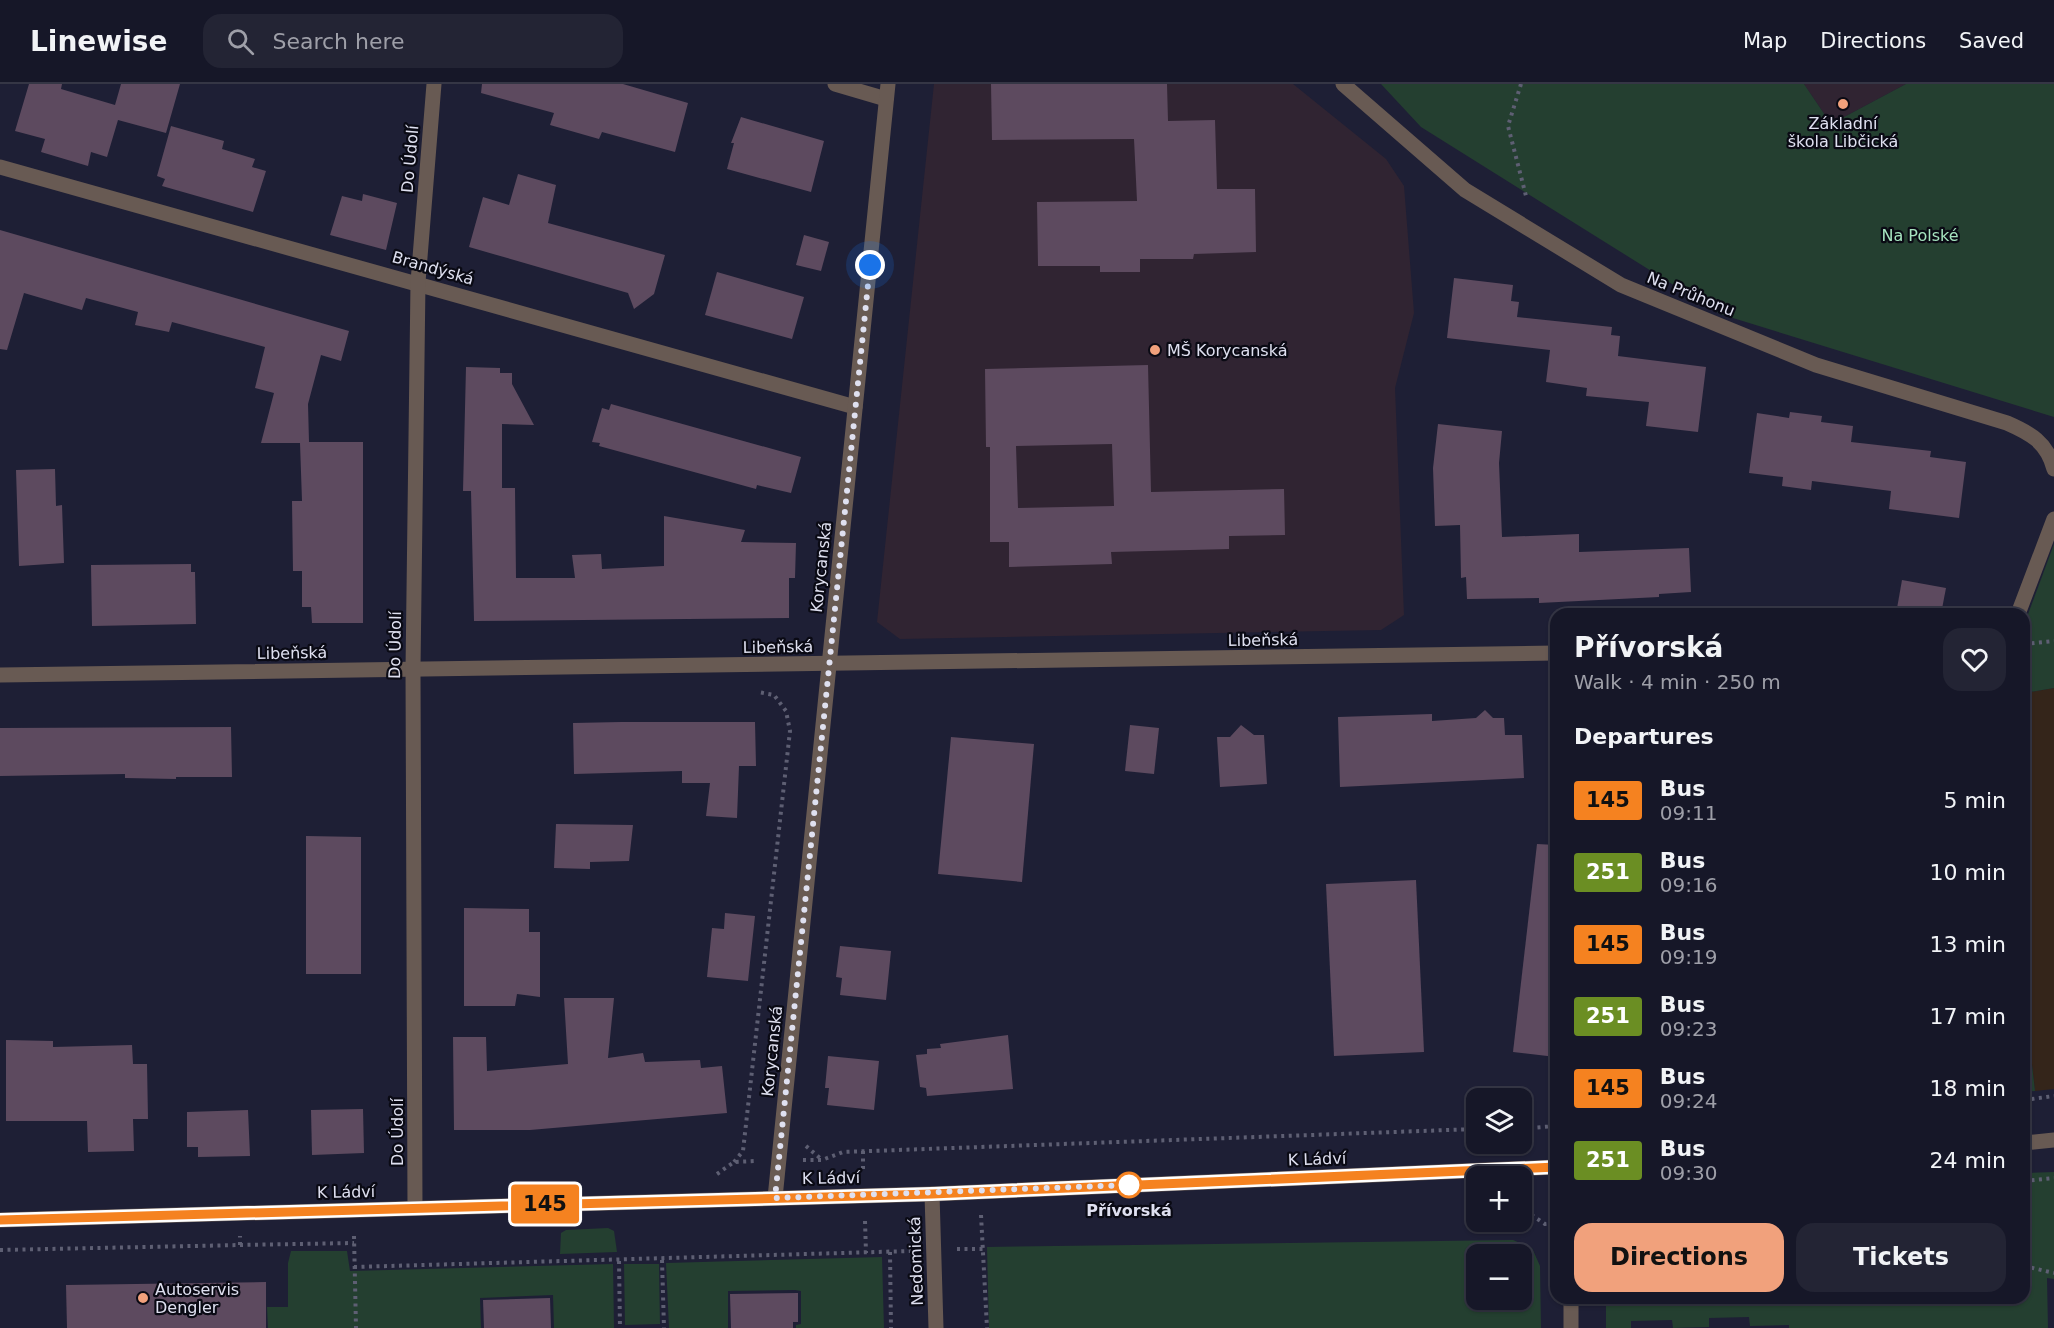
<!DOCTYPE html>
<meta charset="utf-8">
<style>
:root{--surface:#161728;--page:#232434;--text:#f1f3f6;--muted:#9e9fa8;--line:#353645;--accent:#f1a17c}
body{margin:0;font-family:"DejaVu Sans",sans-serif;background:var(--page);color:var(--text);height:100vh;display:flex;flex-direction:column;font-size:22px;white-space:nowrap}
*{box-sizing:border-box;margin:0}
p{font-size:20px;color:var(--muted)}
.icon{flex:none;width:33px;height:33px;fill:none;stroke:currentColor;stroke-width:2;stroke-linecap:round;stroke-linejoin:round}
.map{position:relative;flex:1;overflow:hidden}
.sheet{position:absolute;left:1550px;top:524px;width:480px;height:696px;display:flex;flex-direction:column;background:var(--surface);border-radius:18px;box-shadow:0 2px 4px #0004,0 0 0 2px var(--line)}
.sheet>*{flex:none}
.badge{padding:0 12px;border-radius:4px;font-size:21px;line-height:39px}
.fabs{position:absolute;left:1466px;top:1004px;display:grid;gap:12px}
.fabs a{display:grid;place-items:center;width:66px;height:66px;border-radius:12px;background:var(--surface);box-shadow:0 2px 4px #0004,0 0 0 2px var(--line);font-size:30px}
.you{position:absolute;width:30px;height:30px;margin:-15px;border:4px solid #fff;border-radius:50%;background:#1a73e8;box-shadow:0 0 0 9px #1a73e833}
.map>.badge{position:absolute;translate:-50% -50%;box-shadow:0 0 0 3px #fff}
h2{padding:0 24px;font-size:22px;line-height:54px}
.round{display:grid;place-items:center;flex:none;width:63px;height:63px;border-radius:18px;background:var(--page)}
.headline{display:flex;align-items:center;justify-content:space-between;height:102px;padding:0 24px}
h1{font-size:28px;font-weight:800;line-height:45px}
.action{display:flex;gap:12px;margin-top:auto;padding:12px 24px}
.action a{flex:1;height:69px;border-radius:18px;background:var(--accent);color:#111;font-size:24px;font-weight:800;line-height:69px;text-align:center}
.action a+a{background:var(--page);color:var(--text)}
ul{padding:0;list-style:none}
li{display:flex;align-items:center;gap:18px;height:72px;padding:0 24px}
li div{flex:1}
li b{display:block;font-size:22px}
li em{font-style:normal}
li .badge{min-width:66px;font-weight:700;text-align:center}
header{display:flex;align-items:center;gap:36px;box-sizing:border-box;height:84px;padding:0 30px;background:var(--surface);border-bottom:2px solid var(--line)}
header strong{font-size:28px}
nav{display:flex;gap:33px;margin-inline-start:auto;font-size:21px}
.search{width:420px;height:54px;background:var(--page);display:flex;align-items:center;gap:15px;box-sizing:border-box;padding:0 21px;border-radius:18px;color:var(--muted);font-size:22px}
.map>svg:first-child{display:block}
.industrial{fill:#34251a}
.education{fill:#302432}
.green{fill:#243f30;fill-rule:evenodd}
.building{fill:#5d4a5f;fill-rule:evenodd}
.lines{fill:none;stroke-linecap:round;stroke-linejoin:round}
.path{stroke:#5e5f73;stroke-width:4;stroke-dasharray:3 4.5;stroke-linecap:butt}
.minor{stroke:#685a53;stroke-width:15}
.tertiary{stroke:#685a53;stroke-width:15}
.line-casing{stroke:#fff;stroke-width:14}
.line{stroke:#f58220;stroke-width:9}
.walk{stroke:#dfe0f0;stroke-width:6;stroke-dasharray:0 10.8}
.poi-dot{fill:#f1a17c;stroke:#0a0a14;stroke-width:2}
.stop-dot{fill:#fff;stroke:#f58220;stroke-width:3}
.labels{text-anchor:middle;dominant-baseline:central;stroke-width:4.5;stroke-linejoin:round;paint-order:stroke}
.poi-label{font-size:16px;fill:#dfe0f0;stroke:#0a0a14;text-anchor:start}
.street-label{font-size:16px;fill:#dfe0f0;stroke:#0a0a14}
.park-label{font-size:16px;fill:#a6e3bf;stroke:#0a0a14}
.stop-label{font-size:16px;font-weight:bold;fill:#dfe0f0;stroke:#0a0a14}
</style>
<header>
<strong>Linewise</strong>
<div class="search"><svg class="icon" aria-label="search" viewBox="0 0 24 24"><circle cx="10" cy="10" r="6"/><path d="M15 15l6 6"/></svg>Search here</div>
<nav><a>Map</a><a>Directions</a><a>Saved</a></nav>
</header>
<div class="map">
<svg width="2054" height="1244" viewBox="0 0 2054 1244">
<rect width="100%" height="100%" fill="#1e1f35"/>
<!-- industrial -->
<polygon class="industrial" points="2054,604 2054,1005 2035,1007 2024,910 2024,609"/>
<!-- education -->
<g class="education">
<polygon points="934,0 1293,0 1386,75 1404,102 1414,229 1395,304 1404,531 1381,546 900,555 877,538"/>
<polygon points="1804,0 1906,0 1831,40"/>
</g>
<!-- green -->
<g class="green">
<polygon points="1381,0 1804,0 1831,40 1906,0 2054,0 2054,333 1720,230 1421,43"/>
<polygon points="2054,460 2054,604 2024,609 2024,541"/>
<polygon points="2024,910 2035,1007 2024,1008"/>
<polygon points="2054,1088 2054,1195 2047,1194 2048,1244 1789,1244 1789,1241 1750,1242 1749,1233 1709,1234 1709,1243 1673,1244 1672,1236 1631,1237 1631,1244 1606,1244 1606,1214 2024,1214 2024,1089"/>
<polygon points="608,1144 614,1147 617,1168 560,1170 561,1149 566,1146"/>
<path d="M1513,1156L1532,1164L1540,1182L1541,1244H989L987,1163ZM1476,1170H1521V1215H1476Z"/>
<polygon points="291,1167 347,1167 350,1187 613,1180 614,1244 554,1244 553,1211 480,1214 481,1244 268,1244 267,1223 288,1223 288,1179"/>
<polygon points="882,1173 884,1244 796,1244 796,1241 801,1240 801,1207 795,1206 728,1207 728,1244 669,1244 666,1179"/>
<polygon points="624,1180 659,1180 660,1240 625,1241"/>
</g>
<!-- building -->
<g class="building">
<polygon points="29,0 62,0 61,5 115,21 121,0 180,0 166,49 118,36 107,73 91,68 88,82 41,68 45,55 15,47"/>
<polygon points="482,0 623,0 688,19 675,68 602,48 599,55 550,41 554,29 481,9"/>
<polygon points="991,0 1167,0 1168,37 1215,36 1217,105 1255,105 1256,168 1194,170 1193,175 1140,175 1140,188 1100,188 1100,182 1038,182 1037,118 1137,117 1134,55 992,56"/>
<polygon points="741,33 824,57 811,108 727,85 734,59 731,59"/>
<polygon points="171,42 224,57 222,65 255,75 252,83 266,87 253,128 162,102 165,95 157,92"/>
<polygon points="518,90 556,101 548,139 665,171 654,210 634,225 628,209 469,163 483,113 509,121"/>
<polygon points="363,110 397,119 386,166 330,151 342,112 362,117"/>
<polygon points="0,146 349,247 341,277 321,271 308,320 309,358 363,358 363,539 312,539 311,523 302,523 302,487 293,487 292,417 302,417 300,359 261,359 274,309 255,304 265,263 172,238 169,248 135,241 138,228 86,214 82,226 24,209 7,266 0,265"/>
<polygon points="804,151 829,158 821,187 796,181"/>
<polygon points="717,188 804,213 792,255 705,231"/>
<polygon points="1454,194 1513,201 1511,217 1519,218 1517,233 1612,243 1611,251 1620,252 1618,272 1706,283 1698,348 1646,342 1649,318 1586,312 1587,304 1546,298 1550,266 1447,254"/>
<path d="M1148,281L1151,408L1284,405L1285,451L1229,452V465L1111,468L1112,480L1009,483V458H990V363H986L985,285ZM1112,360L1114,422L1018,424L1016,362Z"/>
<polygon points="466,283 500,284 500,289 512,289 512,300 534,341 502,340 502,404 515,404 516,494 575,494 572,471 601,470 602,485 664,482 664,432 745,446 741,458 796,459 795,494 789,494 789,534 474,537 471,407 463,407"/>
<polygon points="611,320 801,373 791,409 757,401 756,405 599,362 600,359 592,358 602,324 609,326"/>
<polygon points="1790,328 1822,332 1821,338 1853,342 1851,358 1931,367 1930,373 1966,378 1959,434 1889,425 1891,407 1812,397 1811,406 1782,402 1783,393 1749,389 1757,329 1789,334"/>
<polygon points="1438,340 1502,347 1499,379 1502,453 1579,450 1579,468 1689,464 1691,508 1659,510 1659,513 1539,519 1539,514 1467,515 1466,493 1461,494 1460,441 1435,442 1433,384"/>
<polygon points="55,385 56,422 62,421 64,479 19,482 16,386"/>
<polygon points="191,480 191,488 195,488 196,540 92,542 91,481"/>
<polygon points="1902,496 1946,504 1941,530 1896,530"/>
<polygon points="1485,626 1493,634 1504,634 1505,651 1522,651 1524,694 1340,703 1338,633 1432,630 1432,637 1476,634"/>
<polygon points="621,638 755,638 756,682 739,682 737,734 706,732 710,699 682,699 682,687 574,690 573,639"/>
<polygon points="1130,641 1159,644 1154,690 1125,687"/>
<polygon points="1241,641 1254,651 1264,651 1267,700 1220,703 1217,653 1230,653"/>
<polygon points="231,643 232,693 176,693 176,695 125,694 125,690 0,692 0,644"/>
<polygon points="951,653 1034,660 1022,798 938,790"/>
<polygon points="556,740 633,741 629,777 590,778 590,785 554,784"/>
<polygon points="306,752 361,753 361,890 306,890"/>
<polygon points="1537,760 1556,761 1556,973 1513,968"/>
<polygon points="1416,796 1424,968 1334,972 1326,800"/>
<polygon points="464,824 529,825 529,848 540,848 540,913 517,910 515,922 464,922"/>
<polygon points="725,829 755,832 748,897 707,893 712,844 724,845"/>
<polygon points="840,862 891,867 886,916 840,911 842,894 836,893"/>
<polygon points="564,914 614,914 608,974 643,969 645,978 700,976 701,984 722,982 727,1029 530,1046 454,1046 453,953 486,953 487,987 568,980"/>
<polygon points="1008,951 1013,1005 927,1012 926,1004 920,1003 916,971 927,970 927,965 941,964 940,960"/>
<polygon points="6,956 53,957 53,963 132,961 133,980 147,980 148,1035 133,1035 134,1067 88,1068 87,1037 6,1037"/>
<polygon points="828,972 879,977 874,1026 827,1021 829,1004 825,1004"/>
<polygon points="363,1025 364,1069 312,1071 311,1026"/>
<polygon points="248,1026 250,1072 198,1073 198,1063 187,1063 187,1028"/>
<polygon points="266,1198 266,1244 67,1244 66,1201"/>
<polygon points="798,1209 798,1238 793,1238 793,1244 731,1244 730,1210"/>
<polygon points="550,1214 551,1244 484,1244 483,1216"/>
</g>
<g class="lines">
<!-- path -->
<g class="path">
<polyline points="1521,0 1508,42 1526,112"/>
<polyline points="2024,560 2054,557"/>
<polyline points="2024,1016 2054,1012"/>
<polyline points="1521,1044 1530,1044"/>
<polyline points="1530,1059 1530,1044 1556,1042"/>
<polyline points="806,1062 821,1075"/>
<polyline points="863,1067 863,1087"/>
<polyline points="803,1076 822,1076 843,1068 1476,1045"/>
<polyline points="734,1078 743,1067 790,647 786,627 774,611 758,608"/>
<polyline points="717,1090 734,1078 754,1077"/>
<polyline points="2024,1097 2054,1094"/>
<polyline points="1529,1109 1530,1130 1545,1140 1556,1139"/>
<polyline points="981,1131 987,1244"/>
<polyline points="865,1137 866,1169"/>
<polyline points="354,1152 356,1244"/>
<polyline points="240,1161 354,1159"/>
<polyline points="957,1165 983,1165"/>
<polyline points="0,1166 240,1161 240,1152"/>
<polyline points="890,1168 891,1244"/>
<polyline points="662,1176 664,1244"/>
<polyline points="619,1177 620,1244"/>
<polyline points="2024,1182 2054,1189"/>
<polyline points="354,1183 911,1167"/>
</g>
<!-- minor -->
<g class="minor">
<polyline points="835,0 886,15"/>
<path d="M1343,0L1465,106L1621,201L1816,281L2007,339C2030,349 2047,358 2054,385"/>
<polyline points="0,83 855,323"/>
<polyline points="2018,530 2054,435"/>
<polyline points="0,591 1556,569"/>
<polyline points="932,1110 936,1244"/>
<polyline points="775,1114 888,0"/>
<polyline points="415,1124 413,585 418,198 434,0"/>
<polyline points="1571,1214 1571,1244"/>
</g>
<!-- tertiary -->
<g class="tertiary">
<polyline points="2024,1059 2054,1056"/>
<polyline points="0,1136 932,1110 1556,1083"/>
</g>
</g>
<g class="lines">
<defs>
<polyline id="line" points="0,1136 932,1110 1556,1083"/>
</defs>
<!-- line casing -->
<use href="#line" class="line-casing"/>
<!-- line -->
<use href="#line" class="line"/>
<!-- walk -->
<polyline class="walk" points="870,181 775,1114 1129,1101"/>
</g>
<!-- markers -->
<g class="poi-dot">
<circle cx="1843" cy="20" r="6"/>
<circle cx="1155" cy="266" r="6"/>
<circle cx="143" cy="1214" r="6"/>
</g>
<circle class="stop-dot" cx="1129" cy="1101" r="12"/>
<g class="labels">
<!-- poi labels -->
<g class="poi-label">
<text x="1843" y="39" text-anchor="middle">Základní<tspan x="1843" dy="18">škola Libčická</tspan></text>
<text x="1167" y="266">MŠ Korycanská</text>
<text x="155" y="1205">Autoservis<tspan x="155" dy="18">Dengler</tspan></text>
</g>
<!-- street labels -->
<g class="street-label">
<text transform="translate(410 75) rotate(-85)">Do Údolí</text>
<text transform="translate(433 184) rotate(16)">Brandýská</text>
<text transform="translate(1691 210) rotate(22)">Na Průhonu</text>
<text transform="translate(821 483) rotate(-84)">Korycanská</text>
<text transform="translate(1263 556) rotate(-1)">Libeňská</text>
<text transform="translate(395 561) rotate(-89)">Do Údolí</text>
<text transform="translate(778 563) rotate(-1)">Libeňská</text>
<text transform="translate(292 569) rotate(-1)">Libeňská</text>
<text transform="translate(772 967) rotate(-84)">Korycanská</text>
<text transform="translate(397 1048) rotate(-90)">Do Údolí</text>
<text transform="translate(1317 1075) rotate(-2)">K Ládví</text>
<text transform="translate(831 1094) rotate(-1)">K Ládví</text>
<text transform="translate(346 1108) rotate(-1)">K Ládví</text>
<text transform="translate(916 1177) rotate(-92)">Nedomická</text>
</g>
<!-- park labels -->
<g class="park-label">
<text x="1920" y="151">Na Polské</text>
</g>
<!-- stop labels -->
<g class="stop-label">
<text x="1129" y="1126">Přívorská</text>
</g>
</g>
</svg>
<div class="fabs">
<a><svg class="icon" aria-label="layers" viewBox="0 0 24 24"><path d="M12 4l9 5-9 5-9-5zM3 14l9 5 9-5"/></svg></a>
<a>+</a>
<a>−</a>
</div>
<div class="you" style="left:870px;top:181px"></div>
<b class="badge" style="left:545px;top:1120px;background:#f58220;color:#111">145</b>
<section class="sheet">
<div class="headline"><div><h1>Přívorská</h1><p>Walk · 4 min · 250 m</p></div><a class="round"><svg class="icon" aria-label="heart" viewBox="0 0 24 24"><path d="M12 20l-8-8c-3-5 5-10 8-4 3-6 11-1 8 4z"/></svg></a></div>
<h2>Departures</h2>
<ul>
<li><span class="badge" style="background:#f58220;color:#111">145</span><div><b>Bus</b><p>09:11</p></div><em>5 min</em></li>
<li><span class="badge" style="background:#6b8e23;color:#fff">251</span><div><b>Bus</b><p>09:16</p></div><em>10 min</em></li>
<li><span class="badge" style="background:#f58220;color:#111">145</span><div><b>Bus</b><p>09:19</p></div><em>13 min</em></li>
<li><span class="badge" style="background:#6b8e23;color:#fff">251</span><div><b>Bus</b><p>09:23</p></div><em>17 min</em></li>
<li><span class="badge" style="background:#f58220;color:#111">145</span><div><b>Bus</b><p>09:24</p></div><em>18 min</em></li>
<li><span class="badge" style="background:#6b8e23;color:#fff">251</span><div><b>Bus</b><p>09:30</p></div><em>24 min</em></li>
</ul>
<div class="action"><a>Directions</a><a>Tickets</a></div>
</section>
</div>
